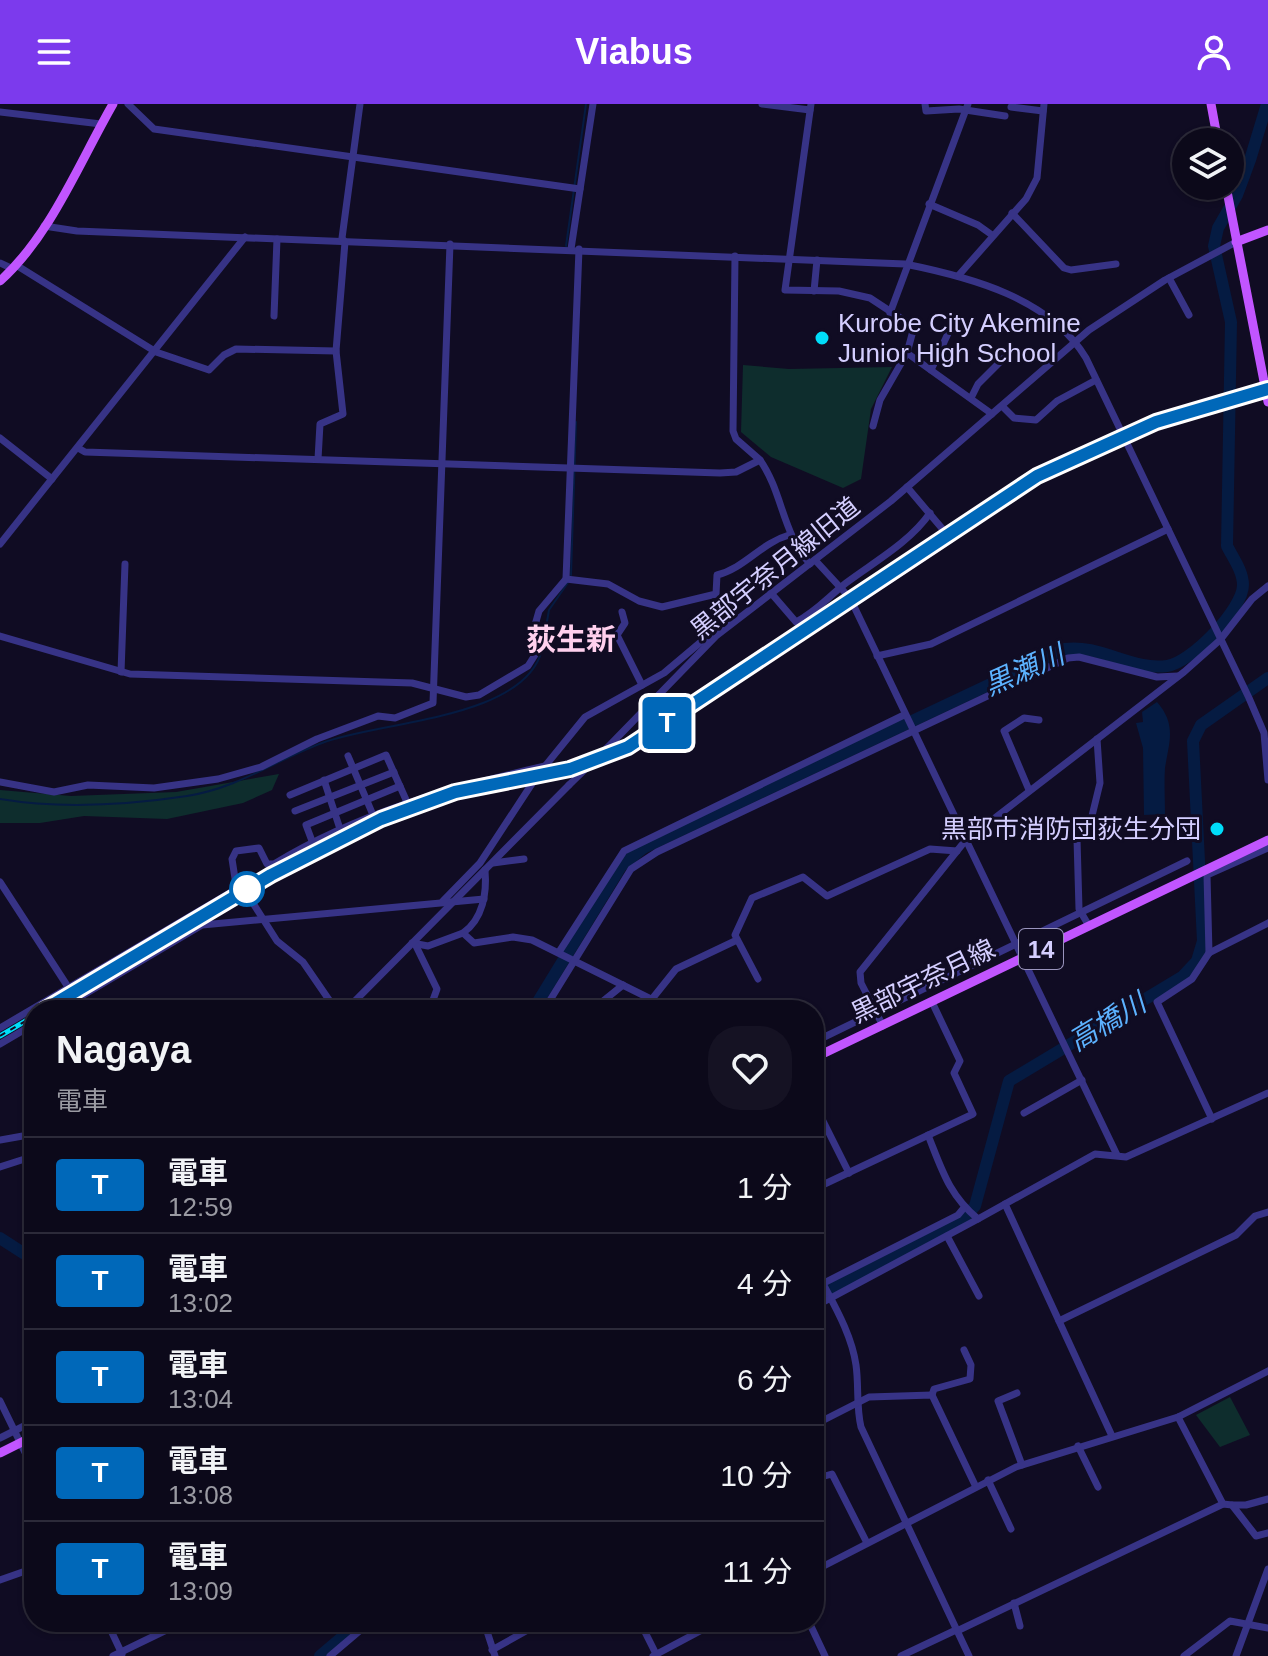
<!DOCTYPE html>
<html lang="ja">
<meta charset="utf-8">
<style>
:root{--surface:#0c091a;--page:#151223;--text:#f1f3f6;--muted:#9a9aa2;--line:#2c2a39;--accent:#7c3aed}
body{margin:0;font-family:Helvetica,"Noto Sans JP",sans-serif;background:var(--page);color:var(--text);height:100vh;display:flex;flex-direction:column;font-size:30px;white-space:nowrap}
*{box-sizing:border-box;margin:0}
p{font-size:26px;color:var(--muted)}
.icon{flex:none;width:44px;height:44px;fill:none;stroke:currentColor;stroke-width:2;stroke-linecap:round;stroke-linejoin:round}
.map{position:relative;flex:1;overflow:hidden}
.drawer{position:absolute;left:24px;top:896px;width:800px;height:632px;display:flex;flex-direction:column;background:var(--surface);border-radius:32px;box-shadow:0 2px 6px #0004,0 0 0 2px var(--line)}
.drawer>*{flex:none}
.badge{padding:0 16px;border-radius:6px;font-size:28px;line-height:52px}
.buttons{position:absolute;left:1172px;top:24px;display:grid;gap:16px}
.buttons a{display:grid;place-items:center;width:72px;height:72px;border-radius:50%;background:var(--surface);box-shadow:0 2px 6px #0004,0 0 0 2px var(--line);font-size:40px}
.map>.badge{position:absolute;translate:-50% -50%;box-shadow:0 0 0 4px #fff}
.round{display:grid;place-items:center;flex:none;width:84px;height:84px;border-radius:32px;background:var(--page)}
.overview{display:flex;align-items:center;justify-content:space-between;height:136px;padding:0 32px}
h1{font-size:38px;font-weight:600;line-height:60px}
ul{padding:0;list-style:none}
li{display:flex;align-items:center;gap:24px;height:96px;padding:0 32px;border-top:2px solid var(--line)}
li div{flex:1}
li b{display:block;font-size:30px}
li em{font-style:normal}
li .badge{min-width:88px;font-weight:700;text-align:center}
header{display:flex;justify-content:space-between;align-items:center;height:104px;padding:0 32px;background:var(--accent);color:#fff;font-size:36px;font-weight:600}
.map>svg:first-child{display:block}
.green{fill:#0e2d2d}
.water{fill:#051b42}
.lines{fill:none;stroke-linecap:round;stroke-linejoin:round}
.stream{stroke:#051b42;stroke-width:2}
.river{stroke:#051b42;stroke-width:12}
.minor{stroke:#373386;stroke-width:7}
.major{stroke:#c155ff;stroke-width:9}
.rail-casing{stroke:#00ddf9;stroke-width:5}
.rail{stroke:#100c23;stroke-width:2;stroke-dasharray:6;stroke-linecap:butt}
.minor-bridge{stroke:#373386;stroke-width:7}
.line-casing{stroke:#fff;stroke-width:18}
.line{stroke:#0068b9;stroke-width:12}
.poi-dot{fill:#00ddf9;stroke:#100c23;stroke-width:3}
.stop-dot{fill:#fff;stroke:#0068b9;stroke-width:4}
.labels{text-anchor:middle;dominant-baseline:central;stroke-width:6;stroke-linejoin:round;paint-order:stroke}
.shield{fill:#100c23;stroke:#9994bd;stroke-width:2}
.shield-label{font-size:24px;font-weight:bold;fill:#d4ceff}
.poi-label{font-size:26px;fill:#d4ceff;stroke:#100c23;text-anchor:start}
.street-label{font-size:26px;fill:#d4ceff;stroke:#100c23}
.water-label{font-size:28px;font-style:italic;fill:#5cb2ff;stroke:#100c23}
.quarter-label{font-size:30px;font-weight:bold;fill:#ffd0ed;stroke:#100c23}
</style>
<header><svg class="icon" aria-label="menu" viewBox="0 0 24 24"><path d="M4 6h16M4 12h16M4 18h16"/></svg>Viabus<svg class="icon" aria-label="person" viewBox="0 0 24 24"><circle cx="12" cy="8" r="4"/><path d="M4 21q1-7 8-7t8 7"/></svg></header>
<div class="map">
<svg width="1268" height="1552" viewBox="0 0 1268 1552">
<rect width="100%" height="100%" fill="#100c23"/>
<!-- green -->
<g class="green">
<polygon points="743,261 789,265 892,263 871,305 861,375 843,384 771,353 741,328"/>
<polygon points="279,670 272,686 243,699 167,715 84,712 40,719 0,719 0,686 71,692 176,688"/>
<polygon points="1230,1293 1250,1331 1220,1343 1196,1311"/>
</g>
<!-- water -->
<path class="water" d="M1157,598C1177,621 1169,638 1165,664C1164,679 1165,695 1165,710L1144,711L1143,644L1136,619L1143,618L1142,608Z"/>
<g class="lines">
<!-- stream -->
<g class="stream">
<polyline points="566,142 586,0"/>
<polyline points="571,471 576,318"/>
<polyline points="543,540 549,506 569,477"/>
<path d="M0,695C60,705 127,701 187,692C238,684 276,656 322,639C379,617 524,616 542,546"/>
</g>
<!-- river -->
<g class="river">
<path d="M533,906L621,762L643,744L1065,545C1100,540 1132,567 1167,562C1191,559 1243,505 1243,481C1243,467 1233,454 1227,442L1231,218L1214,142L1218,124L1237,91L1250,56L1267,0"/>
<polyline points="0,1134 34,1156"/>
<polyline points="814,1194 963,1115 975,1102 1009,977 1182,873 1197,857 1203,837 1193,637 1201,621 1268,574"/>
<polyline points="320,1552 360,1518"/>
</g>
<!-- minor -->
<g class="minor">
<polyline points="128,0 154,25 580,85"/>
<polyline points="762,0 810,6"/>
<polyline points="811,0 785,186 839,187 870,194 914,223 907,249 992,310"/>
<polyline points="925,0 926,7 959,5 1005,12"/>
<polyline points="1011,3 1043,7"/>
<polyline points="0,8 101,20"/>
<polyline points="929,100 978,121 992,131"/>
<polyline points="1012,109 1064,164 1071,166 1116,160"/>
<path d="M44,122L77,127L905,160C970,173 1050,194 1086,254L1249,594L1264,629L1268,676"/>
<polyline points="571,145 593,0"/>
<polyline points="735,152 733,327 736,335 760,356"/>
<polyline points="0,159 13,165"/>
<polyline points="16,161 156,248 209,266 224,251 236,245 336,247"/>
<polyline points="958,172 1026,95 1037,74 1044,0"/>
<polyline points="1169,174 1189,211"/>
<polyline points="814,187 817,156"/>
<polyline points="890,209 968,0"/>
<polyline points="274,212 277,135"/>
<polyline points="931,266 952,221"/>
<polyline points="971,294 978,280 1012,246"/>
<polyline points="1002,302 1014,314 1036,316 1057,297 1096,276"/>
<polyline points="873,322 880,296 907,249"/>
<polyline points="0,334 52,375"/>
<path d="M78,344L85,348L720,369L736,368L760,356C783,389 782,429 810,460"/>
<polyline points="318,355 320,320 343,310 336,247 345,138 342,134 360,0"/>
<polyline points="0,440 245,133"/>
<polyline points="815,456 850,494 1117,1051"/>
<path d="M566,475L608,480L639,497L662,503L716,490L717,471C745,464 761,439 789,431"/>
<path d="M771,489L796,518C817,507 828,493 846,479C874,458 910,438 930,409"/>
<polyline points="853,500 951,435 907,383"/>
<polyline points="622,508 625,519 617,531 642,581"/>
<polyline points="0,532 130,570 412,579 466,593 479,591 528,562 540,543 535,521 539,507 566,475 579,145"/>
<polyline points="877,552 931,540 1168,425"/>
<polyline points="121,568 125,460"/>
<polyline points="607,644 716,532 891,397 1089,226 1165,176 1236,138"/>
<polyline points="348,652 373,711"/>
<polyline points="324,676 340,725"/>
<polyline points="0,678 54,688 88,681 154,684 218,675 261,663 317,635 378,612 395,614 433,599 450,140"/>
<polyline points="1029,686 1004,627 1024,614 1039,616"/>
<polyline points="290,691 386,651 407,698"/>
<polyline points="295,707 394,668"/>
<polyline points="1090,720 1100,679 1097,635"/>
<polyline points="1077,735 1079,805 1089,822"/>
<polyline points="312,737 306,721 400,682"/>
<polyline points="493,759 524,755"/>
<polyline points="0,778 83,906"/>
<polyline points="257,788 251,796 277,837 303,858 336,906"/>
<polyline points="443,797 480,759 537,672 585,613 664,569 702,537 714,533"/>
<path d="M463,829C483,815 487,789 485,766"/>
<polyline points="412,839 428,842 463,829 474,839 513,833 532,836 673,906"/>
<polyline points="416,842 437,885 433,896 438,906"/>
<polyline points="559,848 624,747 904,611"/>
<polyline points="1209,849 1207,771 1268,744"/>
<polyline points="758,875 735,831 752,794 803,773 827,792 930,745 957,747"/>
<polyline points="652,895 676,865 737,836"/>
<polyline points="766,904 768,906"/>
<polyline points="58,906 202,821 484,795"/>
<polyline points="346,906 569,681"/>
<polyline points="544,906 631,765 657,748 1068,554 1079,553 1157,573 1178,572"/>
<polyline points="592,906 623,881"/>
<polyline points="883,922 861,879 860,868 965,737 1184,568 1220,536 1252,495 1268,482"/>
<path d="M0,924L233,787L236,781L232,755L236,747L259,744L267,760H274C358,709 449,684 545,662"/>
<polyline points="814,938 1187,757"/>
<polyline points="0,940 34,920"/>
<polyline points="814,999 849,1069"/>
<polyline points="1024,1009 1082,976"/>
<polyline points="1212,1015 1157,898 1192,875 1209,849 1268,819"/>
<path d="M928,1031C942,1066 949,1091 978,1115L1095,1050L1126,1053L1268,989"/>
<polyline points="0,1036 34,1030"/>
<polyline points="0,1063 34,1052"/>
<polyline points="814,1085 973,1010 954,969 960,957 932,898"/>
<polyline points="1005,1100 1112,1332"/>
<polyline points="947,1132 979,1192"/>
<path d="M814,1162C829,1193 851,1226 856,1261C859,1282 856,1302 861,1323L969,1552"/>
<polyline points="814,1184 958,1111 963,1105"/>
<polyline points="814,1203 978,1115"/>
<polyline points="1059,1217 1236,1131 1255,1112 1268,1108"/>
<polyline points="1017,1289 998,1297 1022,1361"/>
<polyline points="932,1291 934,1285 970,1275 971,1261 964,1246"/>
<polyline points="0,1297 34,1367"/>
<polyline points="1178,1313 1223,1400 1232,1401"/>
<polyline points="814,1321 869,1293 932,1291 975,1381"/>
<polyline points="0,1334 34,1317"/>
<polyline points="1078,1342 1098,1383"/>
<polyline points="814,1375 832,1370 867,1439"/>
<polyline points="988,1376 1011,1425"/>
<polyline points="1268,1395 1246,1401 1232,1401 1256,1432 1268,1429"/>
<polyline points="814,1467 1016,1363 1178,1313 1268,1267"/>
<polyline points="0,1476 34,1464"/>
<polyline points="1014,1499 1020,1522"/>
<polyline points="107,1518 122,1550"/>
<polyline points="484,1518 495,1552"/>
<polyline points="640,1518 656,1550"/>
<polyline points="809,1518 825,1552"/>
<polyline points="957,1527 1223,1400"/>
<polyline points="492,1546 542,1518"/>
<polyline points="113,1552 183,1518"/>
<polyline points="330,1552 370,1518"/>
<polyline points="653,1552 717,1518"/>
<polyline points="901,1552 956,1526"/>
<polyline points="1184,1552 1230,1517 1268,1524"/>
<polyline points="1236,1552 1268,1465"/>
</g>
<!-- major -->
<g class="major">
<polyline points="1211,0 1218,38"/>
<polyline points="1226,82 1268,298"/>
<polyline points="1236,138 1268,126"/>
<path d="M0,177C51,131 79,59 113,0"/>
<polyline points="814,954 1268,736"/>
<polyline points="0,1349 34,1332"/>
</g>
<defs>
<g id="rail">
<polyline points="44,906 247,785 381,715 455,688 570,665 610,652 646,634 985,403 1037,372 1123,331 1268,285"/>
<polyline points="0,932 34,912"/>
</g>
</defs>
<!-- rail casing -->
<use href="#rail" class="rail-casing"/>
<!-- rail -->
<use href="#rail" class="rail"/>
<!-- minor-bridge -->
<polyline class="minor-bridge" points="569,681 607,644"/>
</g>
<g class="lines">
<defs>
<polyline id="line" points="44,906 271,771 381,715 455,688 570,665 628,643 1037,372 1156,318 1268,285"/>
</defs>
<!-- line casing -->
<use href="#line" class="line-casing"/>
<!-- line -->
<use href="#line" class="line"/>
</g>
<!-- markers -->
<g class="poi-dot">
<circle cx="822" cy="234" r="8"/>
<circle cx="1217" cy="725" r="8"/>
</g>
<circle class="stop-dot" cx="247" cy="785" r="16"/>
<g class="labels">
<!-- shield labels -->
<rect class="shield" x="1019" y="825" width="44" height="40" rx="6"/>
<g class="shield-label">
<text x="1041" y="845">14</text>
</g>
<!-- poi labels -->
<g class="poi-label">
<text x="838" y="219">Kurobe City Akemine<tspan x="838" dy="30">Junior High School</tspan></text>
<text x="1201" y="725" text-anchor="end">黒部市消防団荻生分団</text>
</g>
<!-- street labels -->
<g class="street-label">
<text transform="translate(775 464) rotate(-39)">黒部宇奈月線旧道</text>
<text transform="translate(923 877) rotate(-26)">黒部宇奈月線</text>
</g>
<!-- water labels -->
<g class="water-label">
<text transform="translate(1024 566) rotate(-24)">黒瀬川</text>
<text transform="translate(1107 918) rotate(-31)">高橋川</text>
</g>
<!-- quarter labels -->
<g class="quarter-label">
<text x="571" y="535">荻生新</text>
</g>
</g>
</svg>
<div class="buttons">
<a><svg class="icon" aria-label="layers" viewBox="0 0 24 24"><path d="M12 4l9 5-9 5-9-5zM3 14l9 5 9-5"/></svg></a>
</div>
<b class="badge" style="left:667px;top:619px;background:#0068b9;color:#fff">T</b>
<section class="drawer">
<div class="overview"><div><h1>Nagaya</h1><p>電車</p></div><a class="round"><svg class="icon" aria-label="heart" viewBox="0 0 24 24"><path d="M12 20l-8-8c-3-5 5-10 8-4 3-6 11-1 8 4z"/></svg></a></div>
<ul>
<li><span class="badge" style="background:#0068b9;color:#fff">T</span><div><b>電車</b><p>12:59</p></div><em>1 分</em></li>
<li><span class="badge" style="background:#0068b9;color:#fff">T</span><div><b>電車</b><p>13:02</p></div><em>4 分</em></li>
<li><span class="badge" style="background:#0068b9;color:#fff">T</span><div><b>電車</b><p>13:04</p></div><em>6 分</em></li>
<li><span class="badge" style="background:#0068b9;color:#fff">T</span><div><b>電車</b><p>13:08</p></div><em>10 分</em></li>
<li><span class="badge" style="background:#0068b9;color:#fff">T</span><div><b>電車</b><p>13:09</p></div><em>11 分</em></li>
</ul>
</section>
</div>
